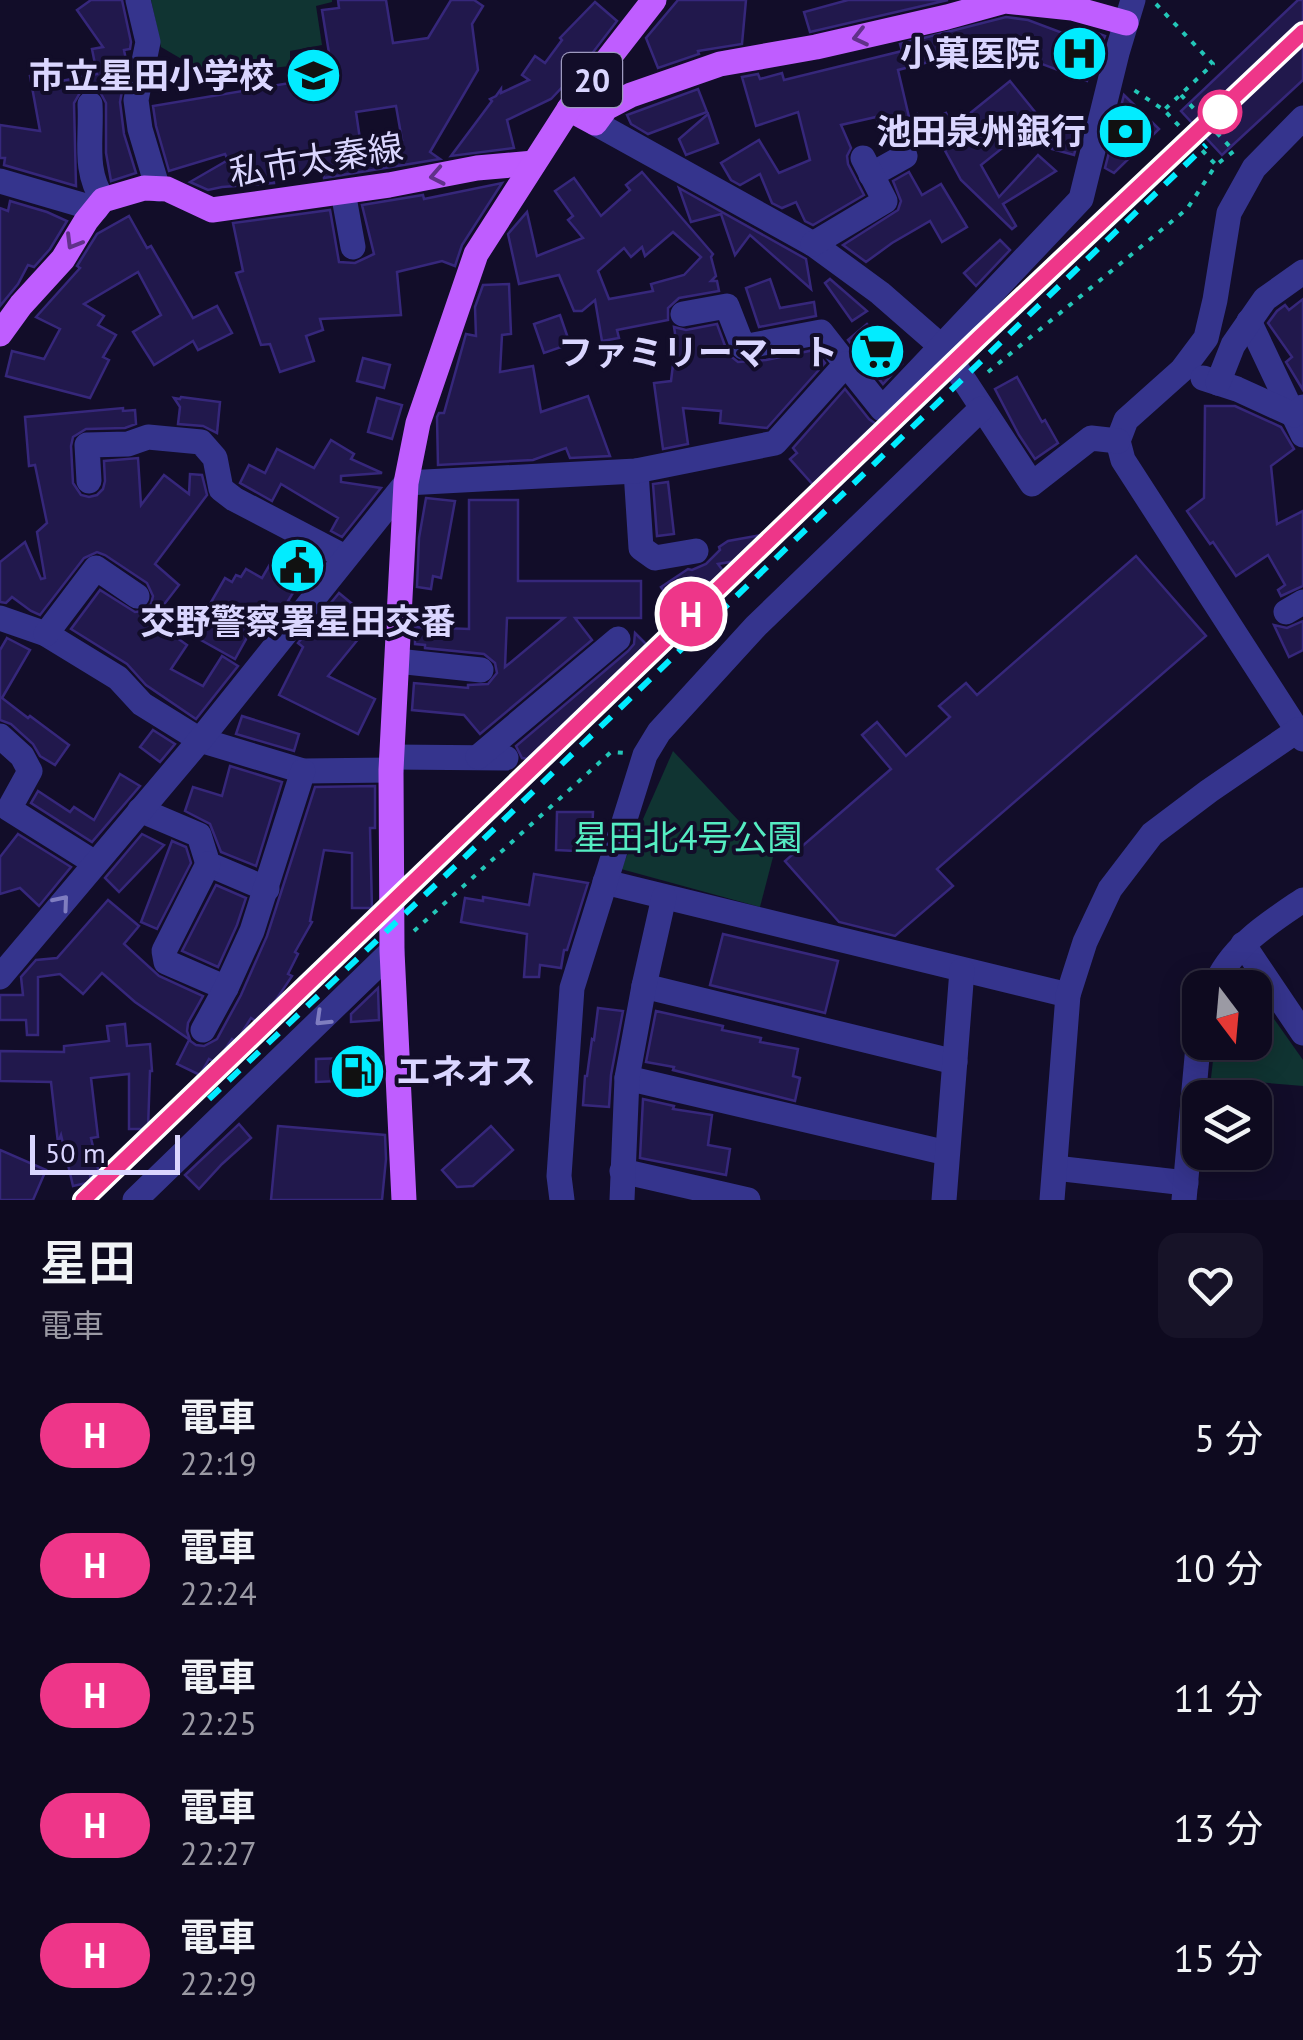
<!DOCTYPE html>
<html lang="ja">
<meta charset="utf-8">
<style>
:root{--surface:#0e0a1f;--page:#171328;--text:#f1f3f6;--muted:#9b9aa4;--line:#2e2b3d}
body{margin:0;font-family:"PT Sans","Noto Sans JP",sans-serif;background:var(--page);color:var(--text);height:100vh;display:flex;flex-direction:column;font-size:38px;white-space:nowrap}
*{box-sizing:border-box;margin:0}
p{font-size:32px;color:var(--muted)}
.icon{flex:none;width:55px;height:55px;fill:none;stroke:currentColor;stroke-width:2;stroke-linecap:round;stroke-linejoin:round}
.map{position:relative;height:1200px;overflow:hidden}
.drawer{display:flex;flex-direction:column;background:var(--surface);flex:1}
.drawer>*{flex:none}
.badge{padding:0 20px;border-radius:32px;font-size:35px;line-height:65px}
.needle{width:65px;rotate:164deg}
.fabs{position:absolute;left:1182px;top:970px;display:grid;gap:20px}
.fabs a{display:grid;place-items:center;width:90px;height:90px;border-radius:20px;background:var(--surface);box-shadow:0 5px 25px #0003,0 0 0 2px var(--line);font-size:50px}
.scale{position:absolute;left:30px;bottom:25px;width:150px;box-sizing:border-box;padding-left:10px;border:5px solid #dad6ff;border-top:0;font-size:28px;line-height:35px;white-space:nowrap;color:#dad6ff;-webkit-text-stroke:8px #120d29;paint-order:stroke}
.map>.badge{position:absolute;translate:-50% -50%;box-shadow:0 0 0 5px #fff}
.round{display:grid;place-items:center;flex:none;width:105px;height:105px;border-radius:20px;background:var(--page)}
.overview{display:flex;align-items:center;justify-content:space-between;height:170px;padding:0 40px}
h1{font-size:48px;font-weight:600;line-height:75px}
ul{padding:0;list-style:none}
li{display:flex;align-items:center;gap:30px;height:130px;padding:0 40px}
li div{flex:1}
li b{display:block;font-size:38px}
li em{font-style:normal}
li .badge{min-width:110px;font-weight:700;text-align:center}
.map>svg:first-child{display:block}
.green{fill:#103432}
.building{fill:#21184c;stroke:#36277b;stroke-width:2.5;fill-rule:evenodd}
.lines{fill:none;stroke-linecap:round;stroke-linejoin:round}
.path{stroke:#23c6b8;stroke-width:4;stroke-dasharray:5 8;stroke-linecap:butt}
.minor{stroke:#35348d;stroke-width:25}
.major{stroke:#bf5dff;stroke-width:25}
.rail{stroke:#02ecff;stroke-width:6;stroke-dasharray:15 12;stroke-linecap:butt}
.oneway{stroke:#603189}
.oneway2{stroke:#7f7dc0}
.line-casing{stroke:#fff;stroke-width:22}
.line{stroke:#ee3689;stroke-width:15}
.stop-dot{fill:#fff;stroke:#ee3689;stroke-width:5}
.labels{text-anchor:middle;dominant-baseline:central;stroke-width:8;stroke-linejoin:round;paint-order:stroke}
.shield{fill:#120d29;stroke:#9e9abf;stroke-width:2.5}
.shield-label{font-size:32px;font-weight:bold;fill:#dad6ff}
.poi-label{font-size:35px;font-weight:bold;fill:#dad6ff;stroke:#120d29;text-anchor:end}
.street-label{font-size:35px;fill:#dad6ff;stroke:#120d29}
.park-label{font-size:35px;fill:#55ecc2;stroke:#120d29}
</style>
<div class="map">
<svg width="1303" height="1200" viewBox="0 0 1303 1200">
<rect width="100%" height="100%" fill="#120d29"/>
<!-- green -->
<g class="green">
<polygon points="151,0 332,0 332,2 316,6 322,45 290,51 290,66 209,75 161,47"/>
<polygon points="673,751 773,857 760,907 621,869"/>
<polygon points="1255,992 1303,1060 1303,1086 1211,1078 1215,1043 1255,1042"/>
</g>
<!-- building -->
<g class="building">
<polygon points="91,0 122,0 131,42 130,49 124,50 127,65 120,102 124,134 136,173 111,181 106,153 106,103 99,90 89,88 81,91 74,103 76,186 4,165 5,158 0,158 0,125 40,131 30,76 49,72 51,83 97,74 92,49 103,47 77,10"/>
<path d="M338,0H386L393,43L428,38L451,0H474L483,6L472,24L478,70L430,152L440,159L324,178L323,171L273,174L274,183L222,187L208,190L190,182L228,160L225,154L169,171L156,126L153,106L296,82L293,58L329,53L322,10L339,8ZM396,106L402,140L361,146L356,112Z"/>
<polygon points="678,0 746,0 742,44 698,51 699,54 658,68 646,38"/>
<polygon points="848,0 948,0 810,32 804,12"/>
<polygon points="1298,0 1303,0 1303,80 1222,155 1181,111"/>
<polygon points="595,2 617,21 584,64 551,99 507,120 514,148 451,156 492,101 490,99 496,96 501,89 501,93 529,80 522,75 535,56 545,63 562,40 560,38"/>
<polygon points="1006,17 1028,20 1081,40 1086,29 1105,36 1087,81 1002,49 972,56 971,51 898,70 909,117 917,114 923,128 912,138 916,143 904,140 890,146 876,117 841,125 851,148 847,156 848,164 864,195 813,225 805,221 796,202 782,208 772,203 760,174 740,185 731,180 721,163 759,140 779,173 810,160 798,112 756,126 742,77 758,74 760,79 782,73 784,80 902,51 900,44"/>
<polygon points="1010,81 1040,118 981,165 999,197 1038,155 1056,171 1003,204 1016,226 1012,229 961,180 943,147 939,149 925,123 946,113 953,127"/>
<polygon points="698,89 707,112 648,134 631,124 627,115"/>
<polygon points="1124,95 1159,129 1114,173 1105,168"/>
<polygon points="708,114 718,143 686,155 679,139"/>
<polygon points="1069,121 1082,124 1074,155 1045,147"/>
<path d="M642,172L713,254L711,257L716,276L711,281H717L719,291L679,298L668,308V320L617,330L619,338L602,341L595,300L582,311H574L559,275L519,284L508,234L527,212L537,256L583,238L568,220L573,216L555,191L574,178L601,216L630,190L626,185ZM673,232L701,257L684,275L651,284L653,291L609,299L598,271L624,248L631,257L642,247L645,256Z"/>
<polygon points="909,172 922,195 941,184 967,227 942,242 930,221 892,243 866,262 843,245 898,210 901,201 893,181"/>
<polygon points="502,183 462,245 455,266 442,261 397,272 401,315 320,319 323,330 306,336 314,361 280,372 270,344 261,345 236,273 243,271 233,223 330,210 339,262 355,263 374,254 362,205 423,195 424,199"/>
<polygon points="679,188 806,259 811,289 750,235 735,255 721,214 691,222"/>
<polygon points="10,201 47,212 67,221 50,249 34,267 28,265 18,284 0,306 0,208 8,211"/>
<polygon points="129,216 147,248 151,246 193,318 217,306 232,333 198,350 193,341 154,365 133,332 161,315 138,272 84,304 104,316 98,325 116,335 103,357 109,360 90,398 6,376 12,351 44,359 60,329 36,317 80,268 77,266 97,234"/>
<polygon points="1000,240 1010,250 976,286 964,273"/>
<polygon points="770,279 780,308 814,302 816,316 759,327 746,288"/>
<polygon points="830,279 867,311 852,321 825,283"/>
<polygon points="509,284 511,334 502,335 500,372 533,366 541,412 588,396 610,456 570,458 566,448 533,460 438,465 437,417 439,413 444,413 466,334 476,336 475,307 483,285"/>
<polygon points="1303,299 1303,390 1286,362 1292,357 1268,323 1277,311 1285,305 1289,310"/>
<polygon points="560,315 570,344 544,353 534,324"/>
<polygon points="717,324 728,354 738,362 766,360 814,350 825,363 767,428 720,423 721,411 683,408 688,444 663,449 654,383 671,381 676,340 674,327 686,330"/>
<polygon points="867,324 902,364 883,384 848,340"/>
<polygon points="363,358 390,365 384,388 357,381"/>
<polygon points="1017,377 1042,422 1045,420 1058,443 1035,459 1019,435 995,389"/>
<polygon points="845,389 869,419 876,424 883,425 815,487 790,459 797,453 793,448"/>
<polygon points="181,397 220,402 217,433 203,426 178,424 180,407 174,398 180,399"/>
<polygon points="377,398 402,405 392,439 368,432"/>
<polygon points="1205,406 1235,406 1281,427 1294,449 1271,466 1277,524 1303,511 1303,586 1281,596 1278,590 1285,585 1268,555 1236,576 1213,542 1210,544 1187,511 1204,498"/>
<polygon points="123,408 123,411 135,410 136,424 125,428 86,429 73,437 71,446 73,483 81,495 89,497 97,495 103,489 105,481 104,461 138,458 141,505 164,475 189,494 190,474 202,475 207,495 155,564 179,585 152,620 187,645 171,669 203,686 222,656 238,666 196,719 146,685 127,664 71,629 100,590 135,612 143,611 151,604 153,596 147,583 105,555 97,552 84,558 40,615 31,611 12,597 6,603 0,602 0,562 25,542 41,579 45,578 37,532 47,523 35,465 29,466 25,417"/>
<polygon points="331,440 354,454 351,459 382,473 341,476 341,482 381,488 342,537 331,531 338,518 281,484 272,501 240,483 249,465 265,473 277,449 314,468"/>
<polygon points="668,482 674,534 657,536 653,484"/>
<polygon points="426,498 455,501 441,578 433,576 431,589 417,587 419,538"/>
<path d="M469,500H518V581H641V618H575L592,640L480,734L464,715L412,710L414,683L468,688V685L488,684L497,673L495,663L484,654L425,648V645L415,644V627L469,629ZM507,618H564L505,667Z"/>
<polygon points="767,534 742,560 718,564 726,575 705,590 707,594 692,603 694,605 680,615 661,587 688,569 692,570 706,564 720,550 719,547 728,541"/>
<polygon points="280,547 310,565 288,601 290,602 279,616 264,607 235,659 192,635 225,578 232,582 236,575 241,577 246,569 262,578"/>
<polygon points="1136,556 1206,636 937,869 953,886 895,936 839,922 785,861 891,769 862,735 877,722 906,756 950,717 939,706 966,683 977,695"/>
<polygon points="339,593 373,621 328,676 375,699 358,734 279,695 303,647 298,643"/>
<polygon points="1303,621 1303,650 1289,657 1274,625 1287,628"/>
<polygon points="635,633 650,648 592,703 528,759 522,758 516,746 628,651 634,644"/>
<polygon points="7,638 30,650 2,698 28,718 30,716 69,745 55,765 40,756 33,744 11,724 0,720 0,650"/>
<polygon points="242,716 299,734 294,751 236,734"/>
<polygon points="153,730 175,744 160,762 140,747"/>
<polygon points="230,766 282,782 256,866 221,852 210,824 185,811 193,787 222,796"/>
<polygon points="120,774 140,786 92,842 31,803 38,791 70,812 74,807 94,820"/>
<polygon points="375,786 375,828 370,828 372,908 352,908 352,853 324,850 310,921 312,922 295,952 298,954 288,974 292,976 272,1006 270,1005 259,1023 251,1018 236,1042 232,1039 216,1063 209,1059 200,1075 177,1064 189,1040 196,1045 204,1046 217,1039 241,995 267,936 315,787"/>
<polygon points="557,812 593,812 592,835 603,835 598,852 556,850"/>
<polygon points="18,834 71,867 39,906 20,888 0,894 0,857"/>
<polygon points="142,834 164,845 119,892 105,878"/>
<polygon points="172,841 186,847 191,863 157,929 141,922"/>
<polygon points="534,874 588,883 567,950 564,950 561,968 540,965 539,977 524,977 527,934 461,922 465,898 483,901 483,897 529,905"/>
<polygon points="216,885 246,898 237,925 218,967 182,951"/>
<polygon points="108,900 139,926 124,944 159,976 203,996 188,1023 187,1031 190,1040 135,1002 102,973 83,994 60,974 38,977 38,1035 27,1035 26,1020 0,1020 0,995 23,995 21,977 36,960 57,958"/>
<polygon points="723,934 838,961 825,1013 710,985"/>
<polygon points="378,988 379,1020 351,1022 351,1014"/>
<polygon points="598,1008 623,1011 611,1075 609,1107 583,1105 585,1076 587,1076 592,1039 594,1040"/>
<polygon points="656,1011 723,1026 722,1030 761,1038 760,1042 798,1049 793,1076 800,1078 795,1101 673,1070 674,1067 646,1062"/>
<polygon points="125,1024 127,1046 150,1044 152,1071 150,1071 148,1129 129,1129 129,1074 91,1078 98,1137 91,1138 99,1173 90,1175 91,1182 73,1186 61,1135 58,1143 51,1082 0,1081 0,1051 64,1052 64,1046 109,1041 107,1026"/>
<polygon points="381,1057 382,1079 316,1082 316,1059"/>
<polygon points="643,1099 674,1106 673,1109 712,1115 708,1145 730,1149 726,1175 640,1158"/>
<polygon points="239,1124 251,1138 222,1164 199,1189 185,1175"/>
<polygon points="278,1126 385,1135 386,1159 382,1200 271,1200"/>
<polygon points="491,1126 513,1150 473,1186 457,1187 442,1170"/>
<polygon points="0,1150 46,1170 33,1200 0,1200"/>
</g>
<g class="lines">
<!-- path -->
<g class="path">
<polyline points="1156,4 1213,64 1164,110"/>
<polyline points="1181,95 1234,151 1216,165"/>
<polyline points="988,372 1187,209 1216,165 1164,110 1131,88"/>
<polyline points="414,931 611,752 625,753"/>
</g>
<!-- minor -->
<g class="minor">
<polyline points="138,0 148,42 136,100 140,129 158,189"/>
<path d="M90,104C92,140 83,169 103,200"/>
<polyline points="1303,118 1254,168 1229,213 1215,300 1206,338 1182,370 1126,420 1118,441 1123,460 1303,739"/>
<polyline points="595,123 813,244 880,293 943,348 1032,484 1091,438 1118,441"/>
<polyline points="871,175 905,156"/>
<polyline points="0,181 96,209"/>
<polyline points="343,192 353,247"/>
<polyline points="813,244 885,201 863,158"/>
<polyline points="683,314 727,306 743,347 821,332 846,364"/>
<polyline points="1249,321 1303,435"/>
<polyline points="1203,378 1237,389 1294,415 1303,407"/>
<polyline points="1218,383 1233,345 1265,299 1303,272"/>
<polyline points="636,471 641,548 655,558 696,551"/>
<polyline points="89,481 87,445 128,444 148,437 201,442 215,458 221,489 234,499 345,557"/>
<polyline points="1286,612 1303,602"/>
<polyline points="0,618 46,634 118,678 142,704 200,740 303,771 391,770"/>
<polyline points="46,634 96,568 137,596"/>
<polyline points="397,661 481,670"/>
<polyline points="0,736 22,756 30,771 9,809 95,863"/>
<polyline points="392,757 506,758"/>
<polyline points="478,757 618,639"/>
<polyline points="140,810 199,835 208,864 267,889"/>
<polyline points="208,864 164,951 166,962 226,988"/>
<polyline points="605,882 1068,995"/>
<polyline points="1243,944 1303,1033"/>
<polyline points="0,977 200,740 406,483 636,471 775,443 846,364 882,409 1081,199 1117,53 1133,0"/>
<polyline points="644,986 955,1062"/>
<path d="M1214,988C1230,947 1269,923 1303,900"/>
<polyline points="203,1030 226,988 252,931 303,771"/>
<polyline points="627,1078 947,1153"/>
<polyline points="1055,1168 1186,1183"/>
<polyline points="622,1171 748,1200"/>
<polyline points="135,1200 392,951"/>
<polyline points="562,1200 559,1176 572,988 645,755 659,732 756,626 981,409"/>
<polyline points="622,1200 627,1078 644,986 664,897"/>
<polyline points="944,1200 962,970"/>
<polyline points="1052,1200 1068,995 1085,942 1110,889 1152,834 1209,791 1298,730"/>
<polyline points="1184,1200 1200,1024"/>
</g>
<!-- major -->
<g class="major">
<polyline points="569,109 595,123 606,108 631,95 720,64 816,47 947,17 1005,1 1072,8 1126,23"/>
<polyline points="0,334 21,305 63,259 86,221 103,200 144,188 167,189 212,210 389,185 477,168 534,163"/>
<polyline points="404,1200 392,951 391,770 406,483 418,423 476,254 569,109 654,0"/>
</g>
<!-- rail -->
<g class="rail">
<polyline points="209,1099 464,858 1206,145"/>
<polyline points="83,1200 979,337 1303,32"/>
</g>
</g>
<!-- one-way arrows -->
<defs><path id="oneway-chevron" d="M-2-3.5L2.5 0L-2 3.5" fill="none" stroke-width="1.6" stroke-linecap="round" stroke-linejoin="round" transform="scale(2.5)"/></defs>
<g class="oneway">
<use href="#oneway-chevron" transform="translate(860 37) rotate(167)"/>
<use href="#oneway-chevron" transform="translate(437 176) rotate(169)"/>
<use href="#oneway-chevron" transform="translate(73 242) rotate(121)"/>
</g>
<g class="oneway2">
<use href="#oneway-chevron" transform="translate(62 902) rotate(-50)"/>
<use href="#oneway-chevron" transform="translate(322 1019) rotate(136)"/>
</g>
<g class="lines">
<defs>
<polyline id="line" points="83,1200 980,337 1303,32"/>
</defs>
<!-- line casing -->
<use href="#line" class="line-casing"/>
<!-- line -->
<use href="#line" class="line"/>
</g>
<!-- icons -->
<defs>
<symbol id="hospital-disc" viewBox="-11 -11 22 22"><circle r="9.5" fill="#02ecff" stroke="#120d29"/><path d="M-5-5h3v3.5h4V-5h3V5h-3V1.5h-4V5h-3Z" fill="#111"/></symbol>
<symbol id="school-disc" viewBox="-11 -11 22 22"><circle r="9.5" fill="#02ecff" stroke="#120d29"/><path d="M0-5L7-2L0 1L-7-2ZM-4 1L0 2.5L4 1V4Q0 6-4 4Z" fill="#111"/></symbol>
<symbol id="bank-disc" viewBox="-11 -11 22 22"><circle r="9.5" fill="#02ecff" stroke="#120d29"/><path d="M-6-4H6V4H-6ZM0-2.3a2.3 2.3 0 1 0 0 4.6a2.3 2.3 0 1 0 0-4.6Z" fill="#111"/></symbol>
<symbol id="supermarket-disc" viewBox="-11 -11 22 22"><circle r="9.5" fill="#02ecff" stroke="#120d29"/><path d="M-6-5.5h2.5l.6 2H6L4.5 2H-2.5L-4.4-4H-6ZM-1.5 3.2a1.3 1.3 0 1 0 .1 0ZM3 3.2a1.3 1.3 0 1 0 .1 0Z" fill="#111"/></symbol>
<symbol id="civic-disc" viewBox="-11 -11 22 22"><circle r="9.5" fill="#02ecff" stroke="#120d29"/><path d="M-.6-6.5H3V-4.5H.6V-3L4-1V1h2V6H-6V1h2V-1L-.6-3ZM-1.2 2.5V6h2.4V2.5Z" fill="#111"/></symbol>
<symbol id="fuel-disc" viewBox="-11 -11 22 22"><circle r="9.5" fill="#02ecff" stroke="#120d29"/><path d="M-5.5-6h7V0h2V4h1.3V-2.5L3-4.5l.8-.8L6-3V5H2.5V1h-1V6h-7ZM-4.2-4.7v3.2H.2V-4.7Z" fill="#111"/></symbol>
</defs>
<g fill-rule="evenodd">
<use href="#hospital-disc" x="1048" y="22" width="63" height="63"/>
<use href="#school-disc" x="282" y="44" width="63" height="63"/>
<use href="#bank-disc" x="1094" y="100" width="63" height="63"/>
<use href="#supermarket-disc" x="846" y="320" width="63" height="63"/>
<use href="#civic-disc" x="266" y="534" width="63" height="63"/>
<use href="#fuel-disc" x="326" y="1040" width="63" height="63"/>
</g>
<!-- markers -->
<circle class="stop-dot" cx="1220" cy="112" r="20"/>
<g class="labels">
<!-- shield labels -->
<rect class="shield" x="562" y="53" width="60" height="54" rx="8"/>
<g class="shield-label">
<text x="592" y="80">20</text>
</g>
<!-- poi labels -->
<g class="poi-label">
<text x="1040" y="53">小菓医院</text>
<text x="274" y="75">市立星田小学校</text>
<text x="1086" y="131">池田泉州銀行</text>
<text x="838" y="352">ファミリーマート</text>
<text x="298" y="621" text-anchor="middle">交野警察署星田交番</text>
<text x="396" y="1071" text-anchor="start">エネオス</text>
</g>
<!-- street labels -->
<g class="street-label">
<text transform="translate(316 159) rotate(-9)">私市太秦線</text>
</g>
<!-- park labels -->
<g class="park-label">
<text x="688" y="837">星田北4号公園</text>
</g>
</g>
</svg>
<div class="fabs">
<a><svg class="needle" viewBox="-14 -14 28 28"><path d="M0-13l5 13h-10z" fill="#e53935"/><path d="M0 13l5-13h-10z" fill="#9b9aa4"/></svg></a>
<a><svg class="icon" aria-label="layers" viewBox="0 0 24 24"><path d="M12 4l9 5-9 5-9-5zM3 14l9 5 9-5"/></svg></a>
</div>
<div class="scale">50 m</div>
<b class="badge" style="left:691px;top:614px;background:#ee3689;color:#fff">H</b>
</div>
<section class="drawer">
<div class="overview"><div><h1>星田</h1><p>電車</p></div><a class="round"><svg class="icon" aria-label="heart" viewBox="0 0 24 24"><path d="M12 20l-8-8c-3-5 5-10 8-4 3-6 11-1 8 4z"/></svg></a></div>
<ul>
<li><span class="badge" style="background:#ee3689;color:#fff">H</span><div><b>電車</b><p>22:19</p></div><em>5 分</em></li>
<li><span class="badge" style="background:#ee3689;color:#fff">H</span><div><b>電車</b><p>22:24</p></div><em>10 分</em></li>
<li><span class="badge" style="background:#ee3689;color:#fff">H</span><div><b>電車</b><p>22:25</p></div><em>11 分</em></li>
<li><span class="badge" style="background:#ee3689;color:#fff">H</span><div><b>電車</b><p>22:27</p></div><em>13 分</em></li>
<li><span class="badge" style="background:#ee3689;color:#fff">H</span><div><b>電車</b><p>22:29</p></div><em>15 分</em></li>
</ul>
</section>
